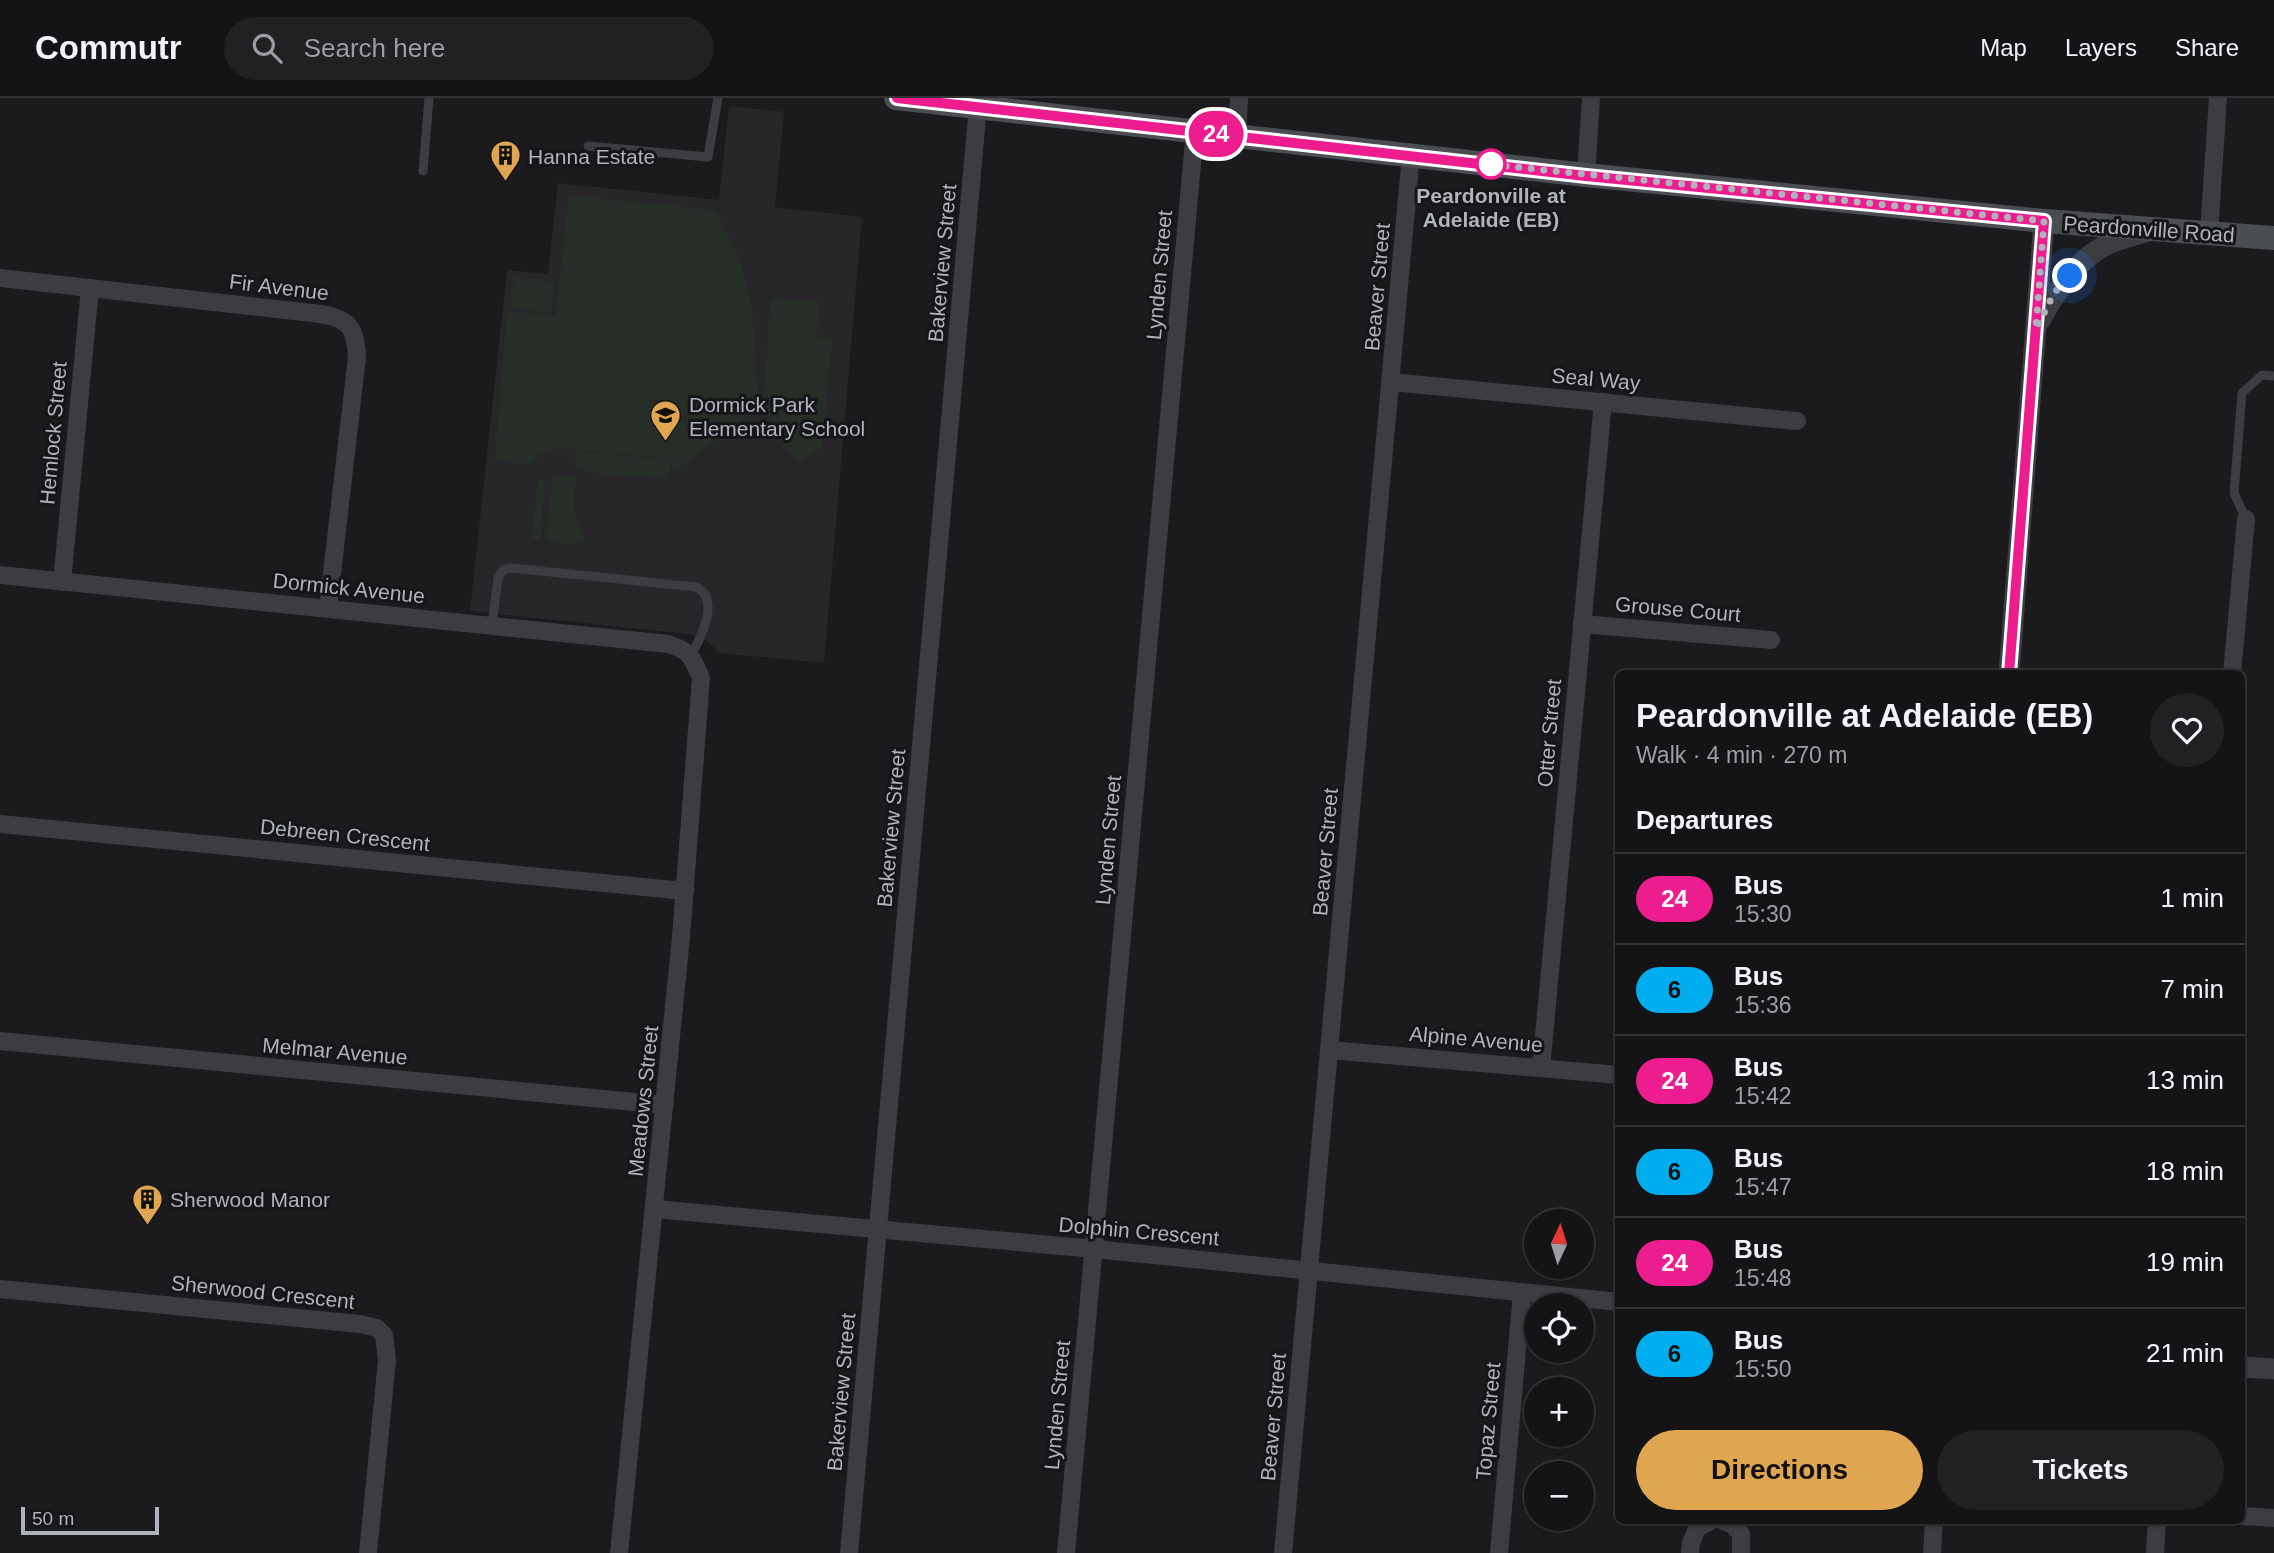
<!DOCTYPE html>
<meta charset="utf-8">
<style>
:root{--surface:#141416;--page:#212123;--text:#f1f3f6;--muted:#9d9ea1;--line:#333335;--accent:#e0a550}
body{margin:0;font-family:Helvetica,sans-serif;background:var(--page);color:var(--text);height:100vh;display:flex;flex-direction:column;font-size:26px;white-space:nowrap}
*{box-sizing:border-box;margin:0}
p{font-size:23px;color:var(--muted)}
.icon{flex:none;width:38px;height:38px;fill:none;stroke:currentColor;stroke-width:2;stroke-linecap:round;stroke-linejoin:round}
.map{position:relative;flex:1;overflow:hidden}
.drawer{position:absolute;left:1615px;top:572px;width:630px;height:854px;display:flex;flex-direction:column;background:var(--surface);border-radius:10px;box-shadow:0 2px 5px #0004,0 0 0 2px var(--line)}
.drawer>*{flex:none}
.badge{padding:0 14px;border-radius:23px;font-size:24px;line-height:46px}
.needle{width:46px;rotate:4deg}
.fabs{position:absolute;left:1524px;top:1111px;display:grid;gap:14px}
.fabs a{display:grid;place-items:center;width:70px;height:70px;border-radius:50%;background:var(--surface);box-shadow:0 2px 5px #0004,0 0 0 2px var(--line);font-size:35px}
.scale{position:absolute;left:21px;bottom:18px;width:138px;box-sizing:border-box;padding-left:7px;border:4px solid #afb3bb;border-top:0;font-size:19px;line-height:24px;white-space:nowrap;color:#afb3bb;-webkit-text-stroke:5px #161618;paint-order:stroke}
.you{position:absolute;width:35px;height:35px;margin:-18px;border:5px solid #fff;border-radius:50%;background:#1a73e8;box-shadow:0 0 0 10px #1a73e833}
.map>.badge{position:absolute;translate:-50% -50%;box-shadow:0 0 0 4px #fff}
h2{padding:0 21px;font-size:26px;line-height:63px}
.round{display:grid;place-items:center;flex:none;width:74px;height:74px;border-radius:37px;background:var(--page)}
.summary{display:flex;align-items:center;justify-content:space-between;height:119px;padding:0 21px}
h1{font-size:33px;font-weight:700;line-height:52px}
.primary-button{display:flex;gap:14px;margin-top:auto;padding:14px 21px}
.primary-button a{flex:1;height:80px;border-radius:42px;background:var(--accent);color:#111;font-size:28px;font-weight:700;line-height:80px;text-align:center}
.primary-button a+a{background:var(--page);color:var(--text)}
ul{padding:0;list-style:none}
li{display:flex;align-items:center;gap:21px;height:91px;padding:0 21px;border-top:2px solid var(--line)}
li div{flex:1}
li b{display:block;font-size:26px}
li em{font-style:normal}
li .badge{min-width:77px;font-weight:700;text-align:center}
header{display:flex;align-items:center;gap:42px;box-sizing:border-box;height:98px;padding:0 35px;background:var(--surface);border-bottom:2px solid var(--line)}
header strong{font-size:33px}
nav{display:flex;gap:38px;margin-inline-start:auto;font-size:24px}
.search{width:490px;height:63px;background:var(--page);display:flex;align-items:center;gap:18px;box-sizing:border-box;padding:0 24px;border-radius:38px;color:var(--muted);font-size:26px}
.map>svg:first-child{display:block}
.built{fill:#27272a}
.green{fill:#272e28}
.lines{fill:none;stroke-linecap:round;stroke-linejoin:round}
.service{stroke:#3c3d41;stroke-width:9}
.minor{stroke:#3c3d41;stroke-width:18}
.tertiary{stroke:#3c3d41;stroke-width:21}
.secondary{stroke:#4a4d51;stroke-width:24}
.line-casing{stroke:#fff;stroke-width:16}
.line{stroke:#ed1d8f;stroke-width:10}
.walk{stroke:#afb3bb;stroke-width:7;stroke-dasharray:0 12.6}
.stop-dot{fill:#fff;stroke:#ed1d8f;stroke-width:3.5}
.labels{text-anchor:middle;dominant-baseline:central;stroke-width:6;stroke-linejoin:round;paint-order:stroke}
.poi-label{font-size:21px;fill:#afb3bb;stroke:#161618;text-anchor:start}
.stop-label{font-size:21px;font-weight:bold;fill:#afb3bb;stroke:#161618}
.street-label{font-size:21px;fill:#afb3bb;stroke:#161618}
</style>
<header>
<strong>Commutr</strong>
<div class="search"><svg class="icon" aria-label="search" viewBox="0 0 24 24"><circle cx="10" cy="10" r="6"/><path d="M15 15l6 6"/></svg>Search here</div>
<nav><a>Map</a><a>Layers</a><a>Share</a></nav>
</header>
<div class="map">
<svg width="2274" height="1455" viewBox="0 0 2274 1455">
<rect width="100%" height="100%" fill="#1b1b1d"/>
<!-- built -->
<polygon class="built" points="729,8 784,14 775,109 862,119 824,565 720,555 707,543 689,536 470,513 507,172 548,176 558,85 719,102"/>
<!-- green -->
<g class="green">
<polygon points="569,98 716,112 740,161 752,210 759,309 677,372 672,372 673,361 559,350 542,355 529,367 495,362 507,213 556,218"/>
<polygon points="514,180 554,184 551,215 510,210"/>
<polygon points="770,200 818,204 817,239 832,241 822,348 800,365 777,338 764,308"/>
<polygon points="576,353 670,362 669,381 586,374 582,368 575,367"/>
<polygon points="553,377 576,380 573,410 585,443 569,447 546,442"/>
<polygon points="538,382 545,382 540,442 532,441"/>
</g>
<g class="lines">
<!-- service -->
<g class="service">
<polyline points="588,48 708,59 718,0"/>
<polyline points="423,73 429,0"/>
<polyline points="2246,421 2234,395 2242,295 2262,277 2274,278"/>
<path d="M492,527L498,480L503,472L512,470L696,489C721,501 701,540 691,557"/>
</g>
<!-- minor -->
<g class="minor">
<polyline points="1237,38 1239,0"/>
<polyline points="1586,77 1591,0"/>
<polyline points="2209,135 2218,0"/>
<path d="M0,180L321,216C351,221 355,231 357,259L328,510"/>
<polyline points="1391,284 1797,323"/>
<path d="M0,477L668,546C691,553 692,559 701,580L681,839L619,1455"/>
<polyline points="62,484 90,190"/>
<polyline points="1582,526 1771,542"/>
<polyline points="2232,576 2246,421"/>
<polyline points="0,726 685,793"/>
<polyline points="0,943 665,1007"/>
<polyline points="1330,952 1619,977"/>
<polyline points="1541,970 1603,304"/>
<polyline points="655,1111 1094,1151 1619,1204"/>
<polyline points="0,1191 360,1226 377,1230 384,1237 387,1262 368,1455"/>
<polyline points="2242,1418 2274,1420"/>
<polyline points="1723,1423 1733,1427 1741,1436 1741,1455"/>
<polyline points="849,1455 978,8"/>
<polyline points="1066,1455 1195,33"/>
<polyline points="1283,1455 1411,57"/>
<polyline points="1499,1455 1522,1195"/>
<polyline points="1690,1455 1691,1445 1697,1430 1710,1423"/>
<polyline points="1932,1455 1934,1423"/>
<polyline points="2155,1455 2157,1423"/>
</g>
<!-- tertiary -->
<g class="tertiary">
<path d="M2040,223C2055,194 2075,164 2104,148C2118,141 2136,137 2151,132"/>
<polyline points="2009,576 2044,123"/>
<polyline points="2242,1269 2274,1271"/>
</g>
<!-- secondary -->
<polyline class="secondary" points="896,0 1586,77 2044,123 2274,140"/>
</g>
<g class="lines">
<defs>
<polyline id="line" points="897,0 1586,78 2044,123 2009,576"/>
</defs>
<!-- line casing -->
<use href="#line" class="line-casing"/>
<!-- line -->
<use href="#line" class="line"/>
<!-- walk -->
<polyline class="walk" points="1491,66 1486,66 2044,123 2036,231 2054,195 2070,178"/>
</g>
<!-- icons -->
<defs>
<symbol id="building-pin" viewBox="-11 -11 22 30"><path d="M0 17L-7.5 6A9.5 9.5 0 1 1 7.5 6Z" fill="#e0a550" stroke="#161618"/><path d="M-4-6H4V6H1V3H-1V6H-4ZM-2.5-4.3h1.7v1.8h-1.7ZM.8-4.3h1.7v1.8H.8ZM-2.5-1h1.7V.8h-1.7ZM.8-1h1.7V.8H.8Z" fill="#111"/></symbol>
<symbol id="school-pin" viewBox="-11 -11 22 30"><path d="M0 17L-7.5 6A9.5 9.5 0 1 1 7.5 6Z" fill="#e0a550" stroke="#161618"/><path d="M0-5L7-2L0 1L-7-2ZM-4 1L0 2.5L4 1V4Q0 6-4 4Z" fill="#111"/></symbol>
</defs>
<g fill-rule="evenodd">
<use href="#building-pin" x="488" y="40" width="35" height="47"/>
<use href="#school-pin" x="648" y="300" width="35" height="47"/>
<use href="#building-pin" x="130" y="1084" width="35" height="47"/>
</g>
<!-- markers -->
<circle class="stop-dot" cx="1491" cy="66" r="14"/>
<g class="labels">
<!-- poi labels -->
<g class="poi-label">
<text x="528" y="58">Hanna Estate</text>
<text x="689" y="306">Dormick Park<tspan x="689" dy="24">Elementary School</tspan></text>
<text x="170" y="1101">Sherwood Manor</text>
</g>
<!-- stop labels -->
<g class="stop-label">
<text x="1491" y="97">Peardonville at<tspan x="1491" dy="24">Adelaide (EB)</tspan></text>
</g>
<!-- street labels -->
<g class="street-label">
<text transform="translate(2149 131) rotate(4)">Peardonville Road</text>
<text transform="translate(942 165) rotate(-85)">Bakerview Street</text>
<text transform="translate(1159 177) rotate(-85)">Lynden Street</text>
<text transform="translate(279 189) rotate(7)">Fir Avenue</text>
<text transform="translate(1377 189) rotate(-85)">Beaver Street</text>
<text transform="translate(1596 281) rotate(5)">Seal Way</text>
<text transform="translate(53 335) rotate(-85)">Hemlock Street</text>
<text transform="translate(349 490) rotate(6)">Dormick Avenue</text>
<text transform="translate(1678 511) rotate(5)">Grouse Court</text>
<text transform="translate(1549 635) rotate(-85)">Otter Street</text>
<text transform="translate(891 730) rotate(-85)">Bakerview Street</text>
<text transform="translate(345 737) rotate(6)">Debreen Crescent</text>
<text transform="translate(1108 742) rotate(-85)">Lynden Street</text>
<text transform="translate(1325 754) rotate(-85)">Beaver Street</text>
<text transform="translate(1476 941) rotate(5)">Alpine Avenue</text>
<text transform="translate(335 953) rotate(5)">Melmar Avenue</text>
<text transform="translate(643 1003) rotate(-84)">Meadows Street</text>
<text transform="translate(1139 1133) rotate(5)">Dolphin Crescent</text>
<text transform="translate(263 1194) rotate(6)">Sherwood Crescent</text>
<text transform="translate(841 1294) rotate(-85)">Bakerview Street</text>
<text transform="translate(1057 1307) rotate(-85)">Lynden Street</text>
<text transform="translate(1273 1319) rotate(-85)">Beaver Street</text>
<text transform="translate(1488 1323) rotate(-85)">Topaz Street</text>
</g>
</g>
</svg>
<div class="fabs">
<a><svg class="needle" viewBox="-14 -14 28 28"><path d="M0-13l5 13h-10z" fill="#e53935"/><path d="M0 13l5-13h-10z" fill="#9d9ea1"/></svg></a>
<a><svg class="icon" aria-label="locate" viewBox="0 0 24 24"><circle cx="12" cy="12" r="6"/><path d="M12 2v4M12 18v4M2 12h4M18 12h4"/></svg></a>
<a>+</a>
<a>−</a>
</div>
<div class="scale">50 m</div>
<div class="you" style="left:2070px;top:178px"></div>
<b class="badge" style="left:1216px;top:36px;background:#ed1d8f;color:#fff">24</b>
<section class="drawer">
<div class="summary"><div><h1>Peardonville at Adelaide (EB)</h1><p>Walk · 4 min · 270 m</p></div><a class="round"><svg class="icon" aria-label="heart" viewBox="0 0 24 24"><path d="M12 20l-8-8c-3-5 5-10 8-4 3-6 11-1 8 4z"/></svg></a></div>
<h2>Departures</h2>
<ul>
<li><span class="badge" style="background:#ed1d8f;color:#fff">24</span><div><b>Bus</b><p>15:30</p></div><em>1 min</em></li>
<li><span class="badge" style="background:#00aeef;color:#111">6</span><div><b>Bus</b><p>15:36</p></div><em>7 min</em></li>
<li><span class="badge" style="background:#ed1d8f;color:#fff">24</span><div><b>Bus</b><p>15:42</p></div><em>13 min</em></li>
<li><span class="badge" style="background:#00aeef;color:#111">6</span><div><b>Bus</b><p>15:47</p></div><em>18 min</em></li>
<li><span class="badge" style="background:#ed1d8f;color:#fff">24</span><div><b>Bus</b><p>15:48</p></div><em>19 min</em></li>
<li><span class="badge" style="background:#00aeef;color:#111">6</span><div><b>Bus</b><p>15:50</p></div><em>21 min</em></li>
</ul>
<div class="primary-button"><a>Directions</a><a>Tickets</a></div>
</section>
</div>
